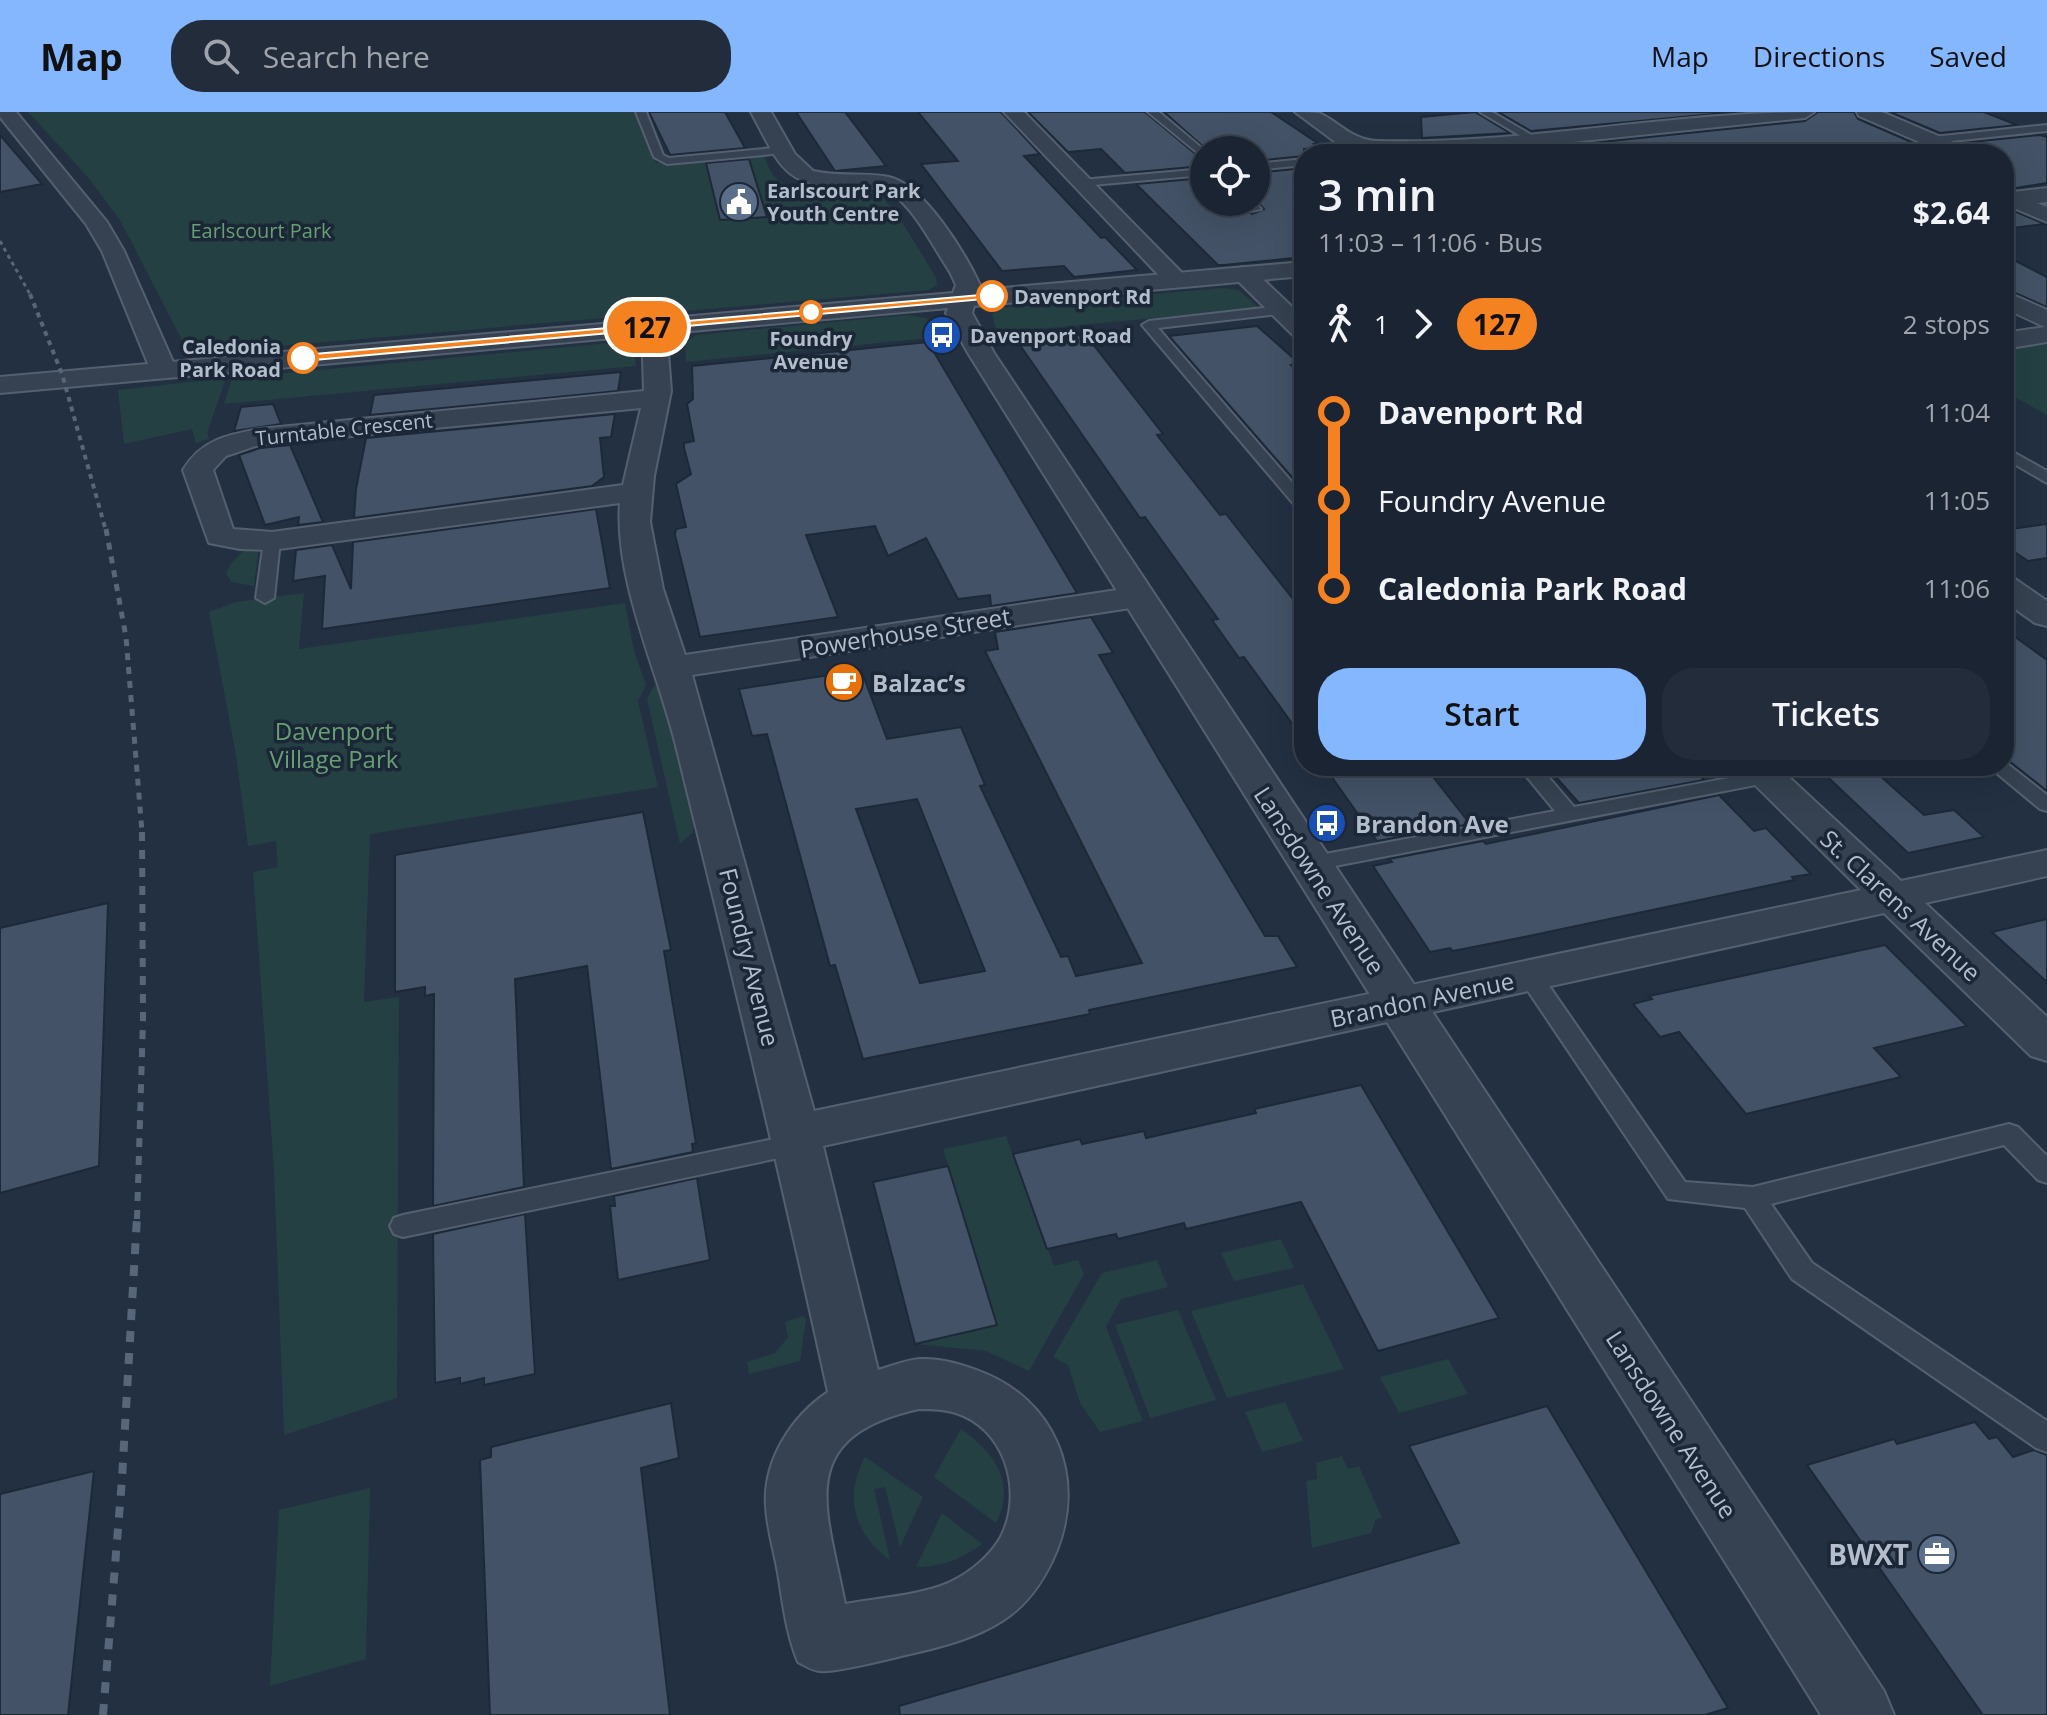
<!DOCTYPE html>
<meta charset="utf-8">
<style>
:root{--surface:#1a2432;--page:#232c3a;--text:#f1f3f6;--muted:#9fa4ac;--line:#38414d;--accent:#85b7ff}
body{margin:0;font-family:"Open Sans",sans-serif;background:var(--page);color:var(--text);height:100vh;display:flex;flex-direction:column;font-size:30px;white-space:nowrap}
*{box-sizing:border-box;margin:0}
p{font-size:26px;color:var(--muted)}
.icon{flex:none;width:44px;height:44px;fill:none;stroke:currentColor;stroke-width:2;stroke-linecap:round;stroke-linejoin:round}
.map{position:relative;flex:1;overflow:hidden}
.sheet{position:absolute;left:1294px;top:32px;width:720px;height:632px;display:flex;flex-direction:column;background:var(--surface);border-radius:32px;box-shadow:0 8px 32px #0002,0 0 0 2px var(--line)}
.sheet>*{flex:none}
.badge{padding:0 16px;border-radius:26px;font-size:28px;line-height:52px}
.controls{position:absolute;left:1190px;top:24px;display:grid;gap:16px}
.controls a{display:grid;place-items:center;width:80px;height:80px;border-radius:50%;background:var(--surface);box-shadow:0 8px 32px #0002,0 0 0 2px var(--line);font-size:40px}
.map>.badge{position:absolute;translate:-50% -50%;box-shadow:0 0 0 4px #fff}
.legs{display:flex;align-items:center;gap:12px;height:88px;padding:0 24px;font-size:26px}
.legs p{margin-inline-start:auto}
.overview{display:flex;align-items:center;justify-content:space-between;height:136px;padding:0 24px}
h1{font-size:44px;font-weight:600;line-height:60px}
.action{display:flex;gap:16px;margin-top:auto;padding:16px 24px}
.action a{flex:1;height:92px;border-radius:32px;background:var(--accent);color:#111;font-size:32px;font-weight:600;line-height:92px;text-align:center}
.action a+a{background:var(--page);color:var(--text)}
ul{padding:0 24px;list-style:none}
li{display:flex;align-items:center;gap:28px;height:88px;font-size:30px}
li i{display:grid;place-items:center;width:12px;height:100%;margin:0 10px;background:currentColor}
li i::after{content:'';width:20px;height:20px;margin:-10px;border:6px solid;border-radius:50%;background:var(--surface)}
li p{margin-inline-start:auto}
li:first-child i{background:linear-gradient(#0000 50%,currentColor 0)}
li:last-child i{background:linear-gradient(currentColor 50%,#0000 0)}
header{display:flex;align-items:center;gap:48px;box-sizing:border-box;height:112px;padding:0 40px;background:var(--accent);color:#111}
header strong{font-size:38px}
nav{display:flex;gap:44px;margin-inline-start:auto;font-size:28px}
.search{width:560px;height:72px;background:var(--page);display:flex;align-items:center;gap:20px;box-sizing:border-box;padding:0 28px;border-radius:32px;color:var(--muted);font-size:30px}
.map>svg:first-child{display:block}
.green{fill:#244043}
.building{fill:#435266;stroke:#1d2938;stroke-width:2;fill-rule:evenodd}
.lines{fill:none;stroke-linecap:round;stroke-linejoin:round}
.service-casing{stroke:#54606f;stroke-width:4}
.minor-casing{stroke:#54606f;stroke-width:4}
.tertiary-casing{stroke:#54606f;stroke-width:4}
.service{fill:#364251;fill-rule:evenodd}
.minor{fill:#364251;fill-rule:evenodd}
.tertiary{fill:#364251;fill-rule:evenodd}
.rail-far4{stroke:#586679;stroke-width:3;stroke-dasharray:4 4;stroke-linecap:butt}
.rail-far3{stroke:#586679;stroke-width:4;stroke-dasharray:5 5;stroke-linecap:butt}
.rail-far2{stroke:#586679;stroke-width:5;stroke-dasharray:7 7;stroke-linecap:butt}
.rail-far1{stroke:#586679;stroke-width:6;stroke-dasharray:9 9;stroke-linecap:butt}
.rail{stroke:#586679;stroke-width:8;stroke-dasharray:11 11;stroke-linecap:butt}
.line-1{fill:#f58220;stroke:#fff;stroke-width:2}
.stop-1-dot{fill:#fff;stroke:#f58220;stroke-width:4}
.labels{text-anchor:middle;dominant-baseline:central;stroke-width:7;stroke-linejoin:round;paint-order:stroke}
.far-poi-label{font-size:20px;font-weight:bold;fill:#b3bdcc;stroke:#1b2736;text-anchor:start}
.far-park-label{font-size:20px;fill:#679f73;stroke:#1b2736}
.far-stop-label{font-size:20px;font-weight:bold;fill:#b3bdcc;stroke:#1b2736;text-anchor:start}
.far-street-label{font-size:20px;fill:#b3bdcc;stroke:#1b2736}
.street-label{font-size:24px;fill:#b3bdcc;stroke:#1b2736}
.poi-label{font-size:24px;font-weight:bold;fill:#b3bdcc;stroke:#1b2736;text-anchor:start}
.park-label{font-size:24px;fill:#679f73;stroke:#1b2736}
.near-poi-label{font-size:28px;font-weight:bold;fill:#b3bdcc;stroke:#1b2736;text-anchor:end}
</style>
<header>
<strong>Map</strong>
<div class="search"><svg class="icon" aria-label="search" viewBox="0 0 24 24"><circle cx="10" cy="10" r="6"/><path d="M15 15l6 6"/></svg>Search here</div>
<nav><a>Map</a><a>Directions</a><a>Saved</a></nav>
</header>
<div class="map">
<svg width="2047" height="1603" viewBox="0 0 2047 1603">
<rect width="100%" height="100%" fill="#223042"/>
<!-- green -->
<g class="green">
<path d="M28,0H636L656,51L763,41C766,48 769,58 774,64C795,88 851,63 878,82C896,95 922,144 936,165L937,173L929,178L257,236L213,240L185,234L120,108L87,64Z"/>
<polygon points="1221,176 1239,178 1259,196 997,221 992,202 1002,196"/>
<polygon points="907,203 926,206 939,225 686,250 685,231 696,223"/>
<polygon points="609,231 625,231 633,234 636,254 224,292 232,266"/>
<polygon points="2047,232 2047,303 2004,279 2004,238"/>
<polygon points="226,266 207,321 209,327 196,331 192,317 124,332 118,278"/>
<polygon points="255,438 258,440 254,474 232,470 226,462 230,453 243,439"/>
<polygon points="304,481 299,537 625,491 634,539 646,573 638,589 658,675 370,722 364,890 399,885 397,1286 284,1323 274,1059 253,760 278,755 276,729 248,734 236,643 209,500 236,490"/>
<polygon points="655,572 661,584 694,710 693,720 680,732 647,587"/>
<polygon points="1006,1024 1054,1154 1078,1148 1084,1162 1029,1259 986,1239 915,1232 997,1212 943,1037"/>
<polygon points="1281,1127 1294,1156 1234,1169 1221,1141"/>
<polygon points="1157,1148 1168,1175 1121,1187 1106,1215 1143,1309 1100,1320 1080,1291 1068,1253 1053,1245 1102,1161"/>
<polygon points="1303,1172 1344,1257 1227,1286 1191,1199"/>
<polygon points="1178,1198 1216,1288 1150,1306 1115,1213"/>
<polygon points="803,1204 806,1207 800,1249 749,1262 747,1250 775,1241 788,1225 785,1210"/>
<polygon points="1448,1247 1468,1282 1399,1301 1380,1265"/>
<polygon points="1285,1290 1303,1329 1262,1340 1245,1300"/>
<path d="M961,1317C994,1340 1017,1371 996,1411L934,1365Z"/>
<polygon points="1342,1344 1348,1357 1359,1354 1382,1406 1376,1407 1371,1421 1312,1436 1306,1369 1317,1367 1316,1351"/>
<path d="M865,1345L923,1385L900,1435L885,1375L874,1377L890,1448C853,1421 844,1385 865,1345Z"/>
<polygon points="370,1376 366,1547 270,1574 279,1398"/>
<path d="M942,1401L982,1432C960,1448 943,1454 916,1455Z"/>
</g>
<!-- building -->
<g class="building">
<polygon points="649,0 725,0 745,36 670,43"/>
<polygon points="796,0 845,0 886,54 835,59"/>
<polygon points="918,0 1001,0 1040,42 1024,44 1101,126 1105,125 1137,158 1074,165 1064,154 1002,159 921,52 958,49"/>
<polygon points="1028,0 1145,0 1204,49 1204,54 1125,61 1101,37 1068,40"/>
<polygon points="1164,0 1271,0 1319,32 1314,32 1318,36 1304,37 1304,44 1256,49 1256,38 1207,38"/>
<polygon points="1475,0 1510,21 1422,26 1421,5"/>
<polygon points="1498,0 1736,0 1531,19"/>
<polygon points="1818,0 1854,0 1858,7 1939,42 1456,42 1496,41 1805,9"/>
<polygon points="1890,0 1984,0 2017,13 1940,21"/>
<polygon points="0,23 42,72 0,80"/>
<polygon points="2040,23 2047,25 2047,71 2004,78 2004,42 1975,42 1971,35 1962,31"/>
<polygon points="749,47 767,105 720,108 706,51"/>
<polygon points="1304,56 1304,145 1224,153 1218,153 1136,72 1204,66 1204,90 1239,90 1252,102 1264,97 1256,88 1256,61"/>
<polygon points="2009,97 2045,112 2004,117 2004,98"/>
<polygon points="2004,143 2047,165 2047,195 2004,176"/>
<polygon points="1257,214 1300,252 1291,253 1304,266 1304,379 1169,224"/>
<polygon points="1074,216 1086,232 1092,231 1163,322 1157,323 1220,403 1226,402 1304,501 1304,628 1244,545 1239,546 1212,508 1218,507 1145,405 1140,406 1015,226 1020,225 1018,222"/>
<polygon points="928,230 1077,481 991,494 990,483 958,487 926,426 888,444 875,414 806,423 838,505 700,525 675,423 676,417 686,415 676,372 691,362 684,336 684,331 694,329 687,292 693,287 692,254"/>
<polygon points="621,260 618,279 370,303 374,283"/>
<polygon points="273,292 281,312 234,319 241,295"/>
<polygon points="615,302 611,325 600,326 604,365 592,374 354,406 356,377 366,326"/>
<polygon points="290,333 303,363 323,410 298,413 299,405 265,413 239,343 260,336"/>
<polygon points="596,397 610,476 322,517 325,464 293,469 296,438 332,433 351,477 353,430"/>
<polygon points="2047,412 2047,446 2028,449 2004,433 2004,418"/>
<path d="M1091,505L1113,541L1099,543L1160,649L1265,824H1278L1297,855L1089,898L1090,902L863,947L835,853L830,854L767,622L752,624L739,577L861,558L887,627L961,615L985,673L980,674L1061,845L1068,844L1076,864L1142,851L985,539L998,537L995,520ZM917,687L985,859L920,871L856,697Z"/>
<polygon points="2004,517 2047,548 2047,679 2004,645"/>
<polygon points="1324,654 1397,654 1408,659 1426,656 1470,712 1377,729"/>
<polygon points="1546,654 1690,654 1704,668 1579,691"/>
<polygon points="1816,654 1869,654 1924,703 1954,698 1984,725 1908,741"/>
<polygon points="1719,683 1754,719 1766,716 1811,762 1792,765 1794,768 1519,826 1453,839 1450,836 1430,840 1373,754 1392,750 1389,747 1483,729 1486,732"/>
<polygon points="643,700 671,838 664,839 696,1031 692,1032 693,1040 611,1057 587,854 515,867 524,1075 433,1094 434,882 425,884 425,875 395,880 395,743"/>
<polygon points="108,791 99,1054 0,1081 0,816"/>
<polygon points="2047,807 2047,870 1992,820"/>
<polygon points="1885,833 1967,914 1874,936 1901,965 1746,1002 1679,920 1660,925 1633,892 1652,887 1649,884"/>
<polygon points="1361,973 1499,1206 1378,1239 1301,1090 1186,1117 1184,1111 1118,1127 1116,1122 1047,1137 1013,1042 1080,1027 1082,1032 1144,1019 1146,1026 1256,1001 1254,997"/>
<polygon points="948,1054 997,1213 915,1232 873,1070"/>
<polygon points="697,1066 710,1148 618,1168 610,1094 615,1094 614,1084"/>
<polygon points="525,1102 535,1262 484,1273 484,1266 460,1272 460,1266 435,1271 433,1122"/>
<polygon points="671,1291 679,1346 641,1356 670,1603 490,1603 480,1348 491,1345 491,1335"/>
<polygon points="1547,1294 1728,1596 1705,1603 900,1603 899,1594 1459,1431 1409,1334"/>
<polygon points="1975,1310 1989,1327 1997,1325 2013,1345 2034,1338 2047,1343 2047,1603 1983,1603 1807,1353 1894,1327 1897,1332"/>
<polygon points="94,1359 68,1603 0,1603 0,1382"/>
</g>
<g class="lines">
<defs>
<g id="service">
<polygon points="636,0 646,0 663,43 669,46 784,35 789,38 784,41 667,52 654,45"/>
<polygon points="1148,0 1159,0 1204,38 1204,46"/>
<polygon points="1480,0 1492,0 1540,28 1531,30"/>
<polygon points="2047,13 2047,19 1933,31 1928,28 1933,25"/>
<polygon points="1304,47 1304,53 1256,58 1256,52"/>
<polygon points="1204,57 1204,63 1081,74 1076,71 1081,68"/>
<polygon points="1242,90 1254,90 1261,97 1251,99"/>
<polygon points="1281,194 1287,198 1286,201 1158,216 1304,384 1304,399 1298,397 1142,213 1149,209"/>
<polygon points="2004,335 2047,359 2047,371 2004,346"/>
<polygon points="272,424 280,429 274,486 265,491 256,486 264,429"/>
<polygon points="2005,650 2047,683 2047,699 2040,697 1988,654 2004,654"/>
<polygon points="1518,654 1539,654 1574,695 1766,659 1776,665 1766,671 1309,759 1298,752 1309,745 1555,699"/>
<polygon points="1530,856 1538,858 1685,1070 1753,1075 2009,1012 2018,1015 2047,1044 2047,1071 2038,1068 2004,1033 1771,1092 1812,1151 2047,1309 2047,1340 2036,1336 1792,1167 1745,1096 1668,1087 1522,870 1519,864 1522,858"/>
<polygon points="798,1022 807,1025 811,1032 807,1039 798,1042 403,1125 394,1122 390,1114 394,1106 403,1103"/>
</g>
<g id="minor">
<polygon points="0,0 16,0 107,110 124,139 177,259 173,265 155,265 151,259 102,139 86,112 0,5"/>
<polygon points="1004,0 1024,0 1184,163 1188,168 1184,173 1168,173"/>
<path d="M1295,0C1302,0 1312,0 1319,1C1341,11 1351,28 1378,29C1524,33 1668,0 1814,0L1805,6L1496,38L1375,41L1342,35Z"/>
<polygon points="1857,0 1882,0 1969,37 1972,41 1947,42 1859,4"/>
<polygon points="2011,81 2047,95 2047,110 2004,92 2004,82"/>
<polygon points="1244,155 1252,157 1304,206 1304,228 1295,225 1236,167 1232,162 1236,157"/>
<polygon points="2004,179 2047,198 2047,230 2004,237 2004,221 2045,215 2004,196"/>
<path d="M654,208L663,210L666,215L671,279L654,364L650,410L663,477L685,543L1137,475L1149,478L1153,485L1149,492L1137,495L692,563L814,999L1861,778L1736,654H1777L1901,769L2047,738V764L1925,791L2047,905V949L2031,944L1884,801L823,1034L878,1258C892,1254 906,1248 920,1247C940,1246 961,1252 979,1259C1055,1287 1086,1364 1057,1438C1045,1467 1029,1492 1002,1509C976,1526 941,1535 910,1542C892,1546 836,1561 820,1559C813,1559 804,1553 798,1550C786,1521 783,1491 778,1461C774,1438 767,1416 766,1394C763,1348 792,1304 828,1280C781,1065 730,851 677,638C659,561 614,470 620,391L272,438L240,437L209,431L183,358C201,328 227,323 259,317L644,279L642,215L645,210ZM641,296L623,373L272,420L233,417L213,358L226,344L259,333ZM919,1297C931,1297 944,1297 956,1301C1003,1316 1022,1374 1004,1418C997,1437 976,1456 958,1466C930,1483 877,1486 845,1492C827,1397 792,1325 919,1297Z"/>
<polygon points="2004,464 2015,467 2047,489 2047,514 2035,511 2004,489"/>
</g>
<g id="tertiary">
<path d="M751,0H771L795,42L813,59C838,65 864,60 889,65C924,73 965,141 980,173L979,178L1304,150V164L974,194L972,201L994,241L1884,1579L1894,1603H1821L968,241L946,201L948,196L0,281V265L953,181L956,173L950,160C935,138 914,95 891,81C879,74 863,75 849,75C782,75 780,53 751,0Z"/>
<polygon points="2047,76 2047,90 2004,95 2004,81"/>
</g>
</defs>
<!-- service casing -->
<use href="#service" class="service-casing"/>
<!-- minor casing -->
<use href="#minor" class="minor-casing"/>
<!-- tertiary casing -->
<use href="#tertiary" class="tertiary-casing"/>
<!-- service -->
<use href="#service" class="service"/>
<!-- minor -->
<use href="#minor" class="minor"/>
<!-- tertiary -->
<use href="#tertiary" class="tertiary"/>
<!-- rail-far4 -->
<polyline class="rail-far4" points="0,129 31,184"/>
<!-- rail-far3 -->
<polyline class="rail-far3" points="30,182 62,262 106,419"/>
<!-- rail-far2 -->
<polyline class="rail-far2" points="106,417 126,525 142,720"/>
<!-- rail-far1 -->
<polyline class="rail-far1" points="137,1107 143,908 142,718"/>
<!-- rail -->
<polyline class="rail" points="103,1603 122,1367 137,1105"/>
</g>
<!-- line-1 -->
<polygon class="line-1" points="992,182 995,186 303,249 298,246 303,243"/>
<!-- icons -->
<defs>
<symbol id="civic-disc" viewBox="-11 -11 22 22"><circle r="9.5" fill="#5c6f8a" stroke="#1b2736"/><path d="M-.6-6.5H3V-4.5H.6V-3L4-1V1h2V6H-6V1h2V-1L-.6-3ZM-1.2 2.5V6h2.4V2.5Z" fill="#fff"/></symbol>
<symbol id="bus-disc" viewBox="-11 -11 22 22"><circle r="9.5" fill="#1a4fb4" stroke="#1b2736"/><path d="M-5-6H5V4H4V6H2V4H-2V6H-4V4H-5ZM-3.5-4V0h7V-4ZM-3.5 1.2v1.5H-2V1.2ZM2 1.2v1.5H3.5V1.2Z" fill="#fff"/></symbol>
<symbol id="cafe-disc" viewBox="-11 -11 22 22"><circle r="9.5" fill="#e8710a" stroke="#1b2736"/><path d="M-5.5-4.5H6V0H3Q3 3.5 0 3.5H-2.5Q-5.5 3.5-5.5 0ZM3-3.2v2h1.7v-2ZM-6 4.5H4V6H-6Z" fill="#fff"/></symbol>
<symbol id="office-disc" viewBox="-11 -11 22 22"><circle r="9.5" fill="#5c6f8a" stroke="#1b2736"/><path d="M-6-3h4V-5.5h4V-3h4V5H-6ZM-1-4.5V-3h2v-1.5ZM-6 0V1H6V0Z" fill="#fff"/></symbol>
</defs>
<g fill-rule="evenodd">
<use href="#civic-disc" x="717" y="68" width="44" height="44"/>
<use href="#bus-disc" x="920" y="201" width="44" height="44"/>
<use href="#cafe-disc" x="822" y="548" width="44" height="44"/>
<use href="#bus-disc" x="1305" y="689" width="44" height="44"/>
<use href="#office-disc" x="1915" y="1420" width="44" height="44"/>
</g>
<!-- markers -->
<g class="stop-1-dot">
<circle cx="992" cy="184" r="14"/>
<circle cx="811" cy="200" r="10"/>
<circle cx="303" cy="246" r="14"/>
</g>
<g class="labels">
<!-- far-poi labels -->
<g class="far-poi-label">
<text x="767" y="78">Earlscourt Park<tspan x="767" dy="23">Youth Centre</tspan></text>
<text x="970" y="223">Davenport Road</text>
</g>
<!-- far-park labels -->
<g class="far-park-label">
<text x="261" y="118">Earlscourt Park</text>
</g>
<!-- far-stop labels -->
<g class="far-stop-label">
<text x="1014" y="184">Davenport Rd</text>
<text x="811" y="226" text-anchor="middle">Foundry<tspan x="811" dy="23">Avenue</tspan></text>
<text x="281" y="234" text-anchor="end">Caledonia<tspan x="281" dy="23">Park Road</tspan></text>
</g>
<!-- far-street labels -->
<g class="far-street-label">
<text transform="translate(344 317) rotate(-6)">Turntable Crescent</text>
</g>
<!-- street labels -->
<g class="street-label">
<text transform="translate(905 520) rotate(-9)">Powerhouse Street</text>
<text transform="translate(1320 768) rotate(57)">Lansdowne Avenue</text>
<text transform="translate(1901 793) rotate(43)">St. Clarens Avenue</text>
<text transform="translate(750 845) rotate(76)">Foundry Avenue</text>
<text transform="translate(1422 887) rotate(-12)">Brandon Avenue</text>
<text transform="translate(1672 1312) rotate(57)">Lansdowne Avenue</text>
</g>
<!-- poi labels -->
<g class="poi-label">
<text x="872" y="570">Balzac’s</text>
<text x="1355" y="711">Brandon Ave</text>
</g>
<!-- park labels -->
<g class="park-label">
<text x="334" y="618">Davenport<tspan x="334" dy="28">Village Park</tspan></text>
</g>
<!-- near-poi labels -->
<g class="near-poi-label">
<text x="1909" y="1442">BWXT</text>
</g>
</g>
</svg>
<div class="controls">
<a><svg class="icon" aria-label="locate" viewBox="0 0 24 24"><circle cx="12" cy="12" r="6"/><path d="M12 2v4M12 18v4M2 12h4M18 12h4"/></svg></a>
</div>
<b class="badge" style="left:647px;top:215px;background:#f58220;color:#111">127</b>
<section class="sheet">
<div class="overview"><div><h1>3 min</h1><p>11:03 – 11:06 · Bus</p></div><b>$2.64</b></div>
<div class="legs"><svg class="icon" aria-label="walk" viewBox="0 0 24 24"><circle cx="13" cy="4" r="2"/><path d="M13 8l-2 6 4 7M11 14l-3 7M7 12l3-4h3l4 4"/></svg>1<svg class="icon" aria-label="forward" viewBox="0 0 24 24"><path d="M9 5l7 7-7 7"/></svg><b class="badge" style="background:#f58220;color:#111">127</b><p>2 stops</p></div>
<ul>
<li><i style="color:#f58220"></i><b>Davenport Rd</b><p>11:04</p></li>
<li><i style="color:#f58220"></i><span>Foundry Avenue</span><p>11:05</p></li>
<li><i style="color:#f58220"></i><b>Caledonia Park Road</b><p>11:06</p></li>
</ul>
<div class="action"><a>Start</a><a>Tickets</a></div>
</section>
</div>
